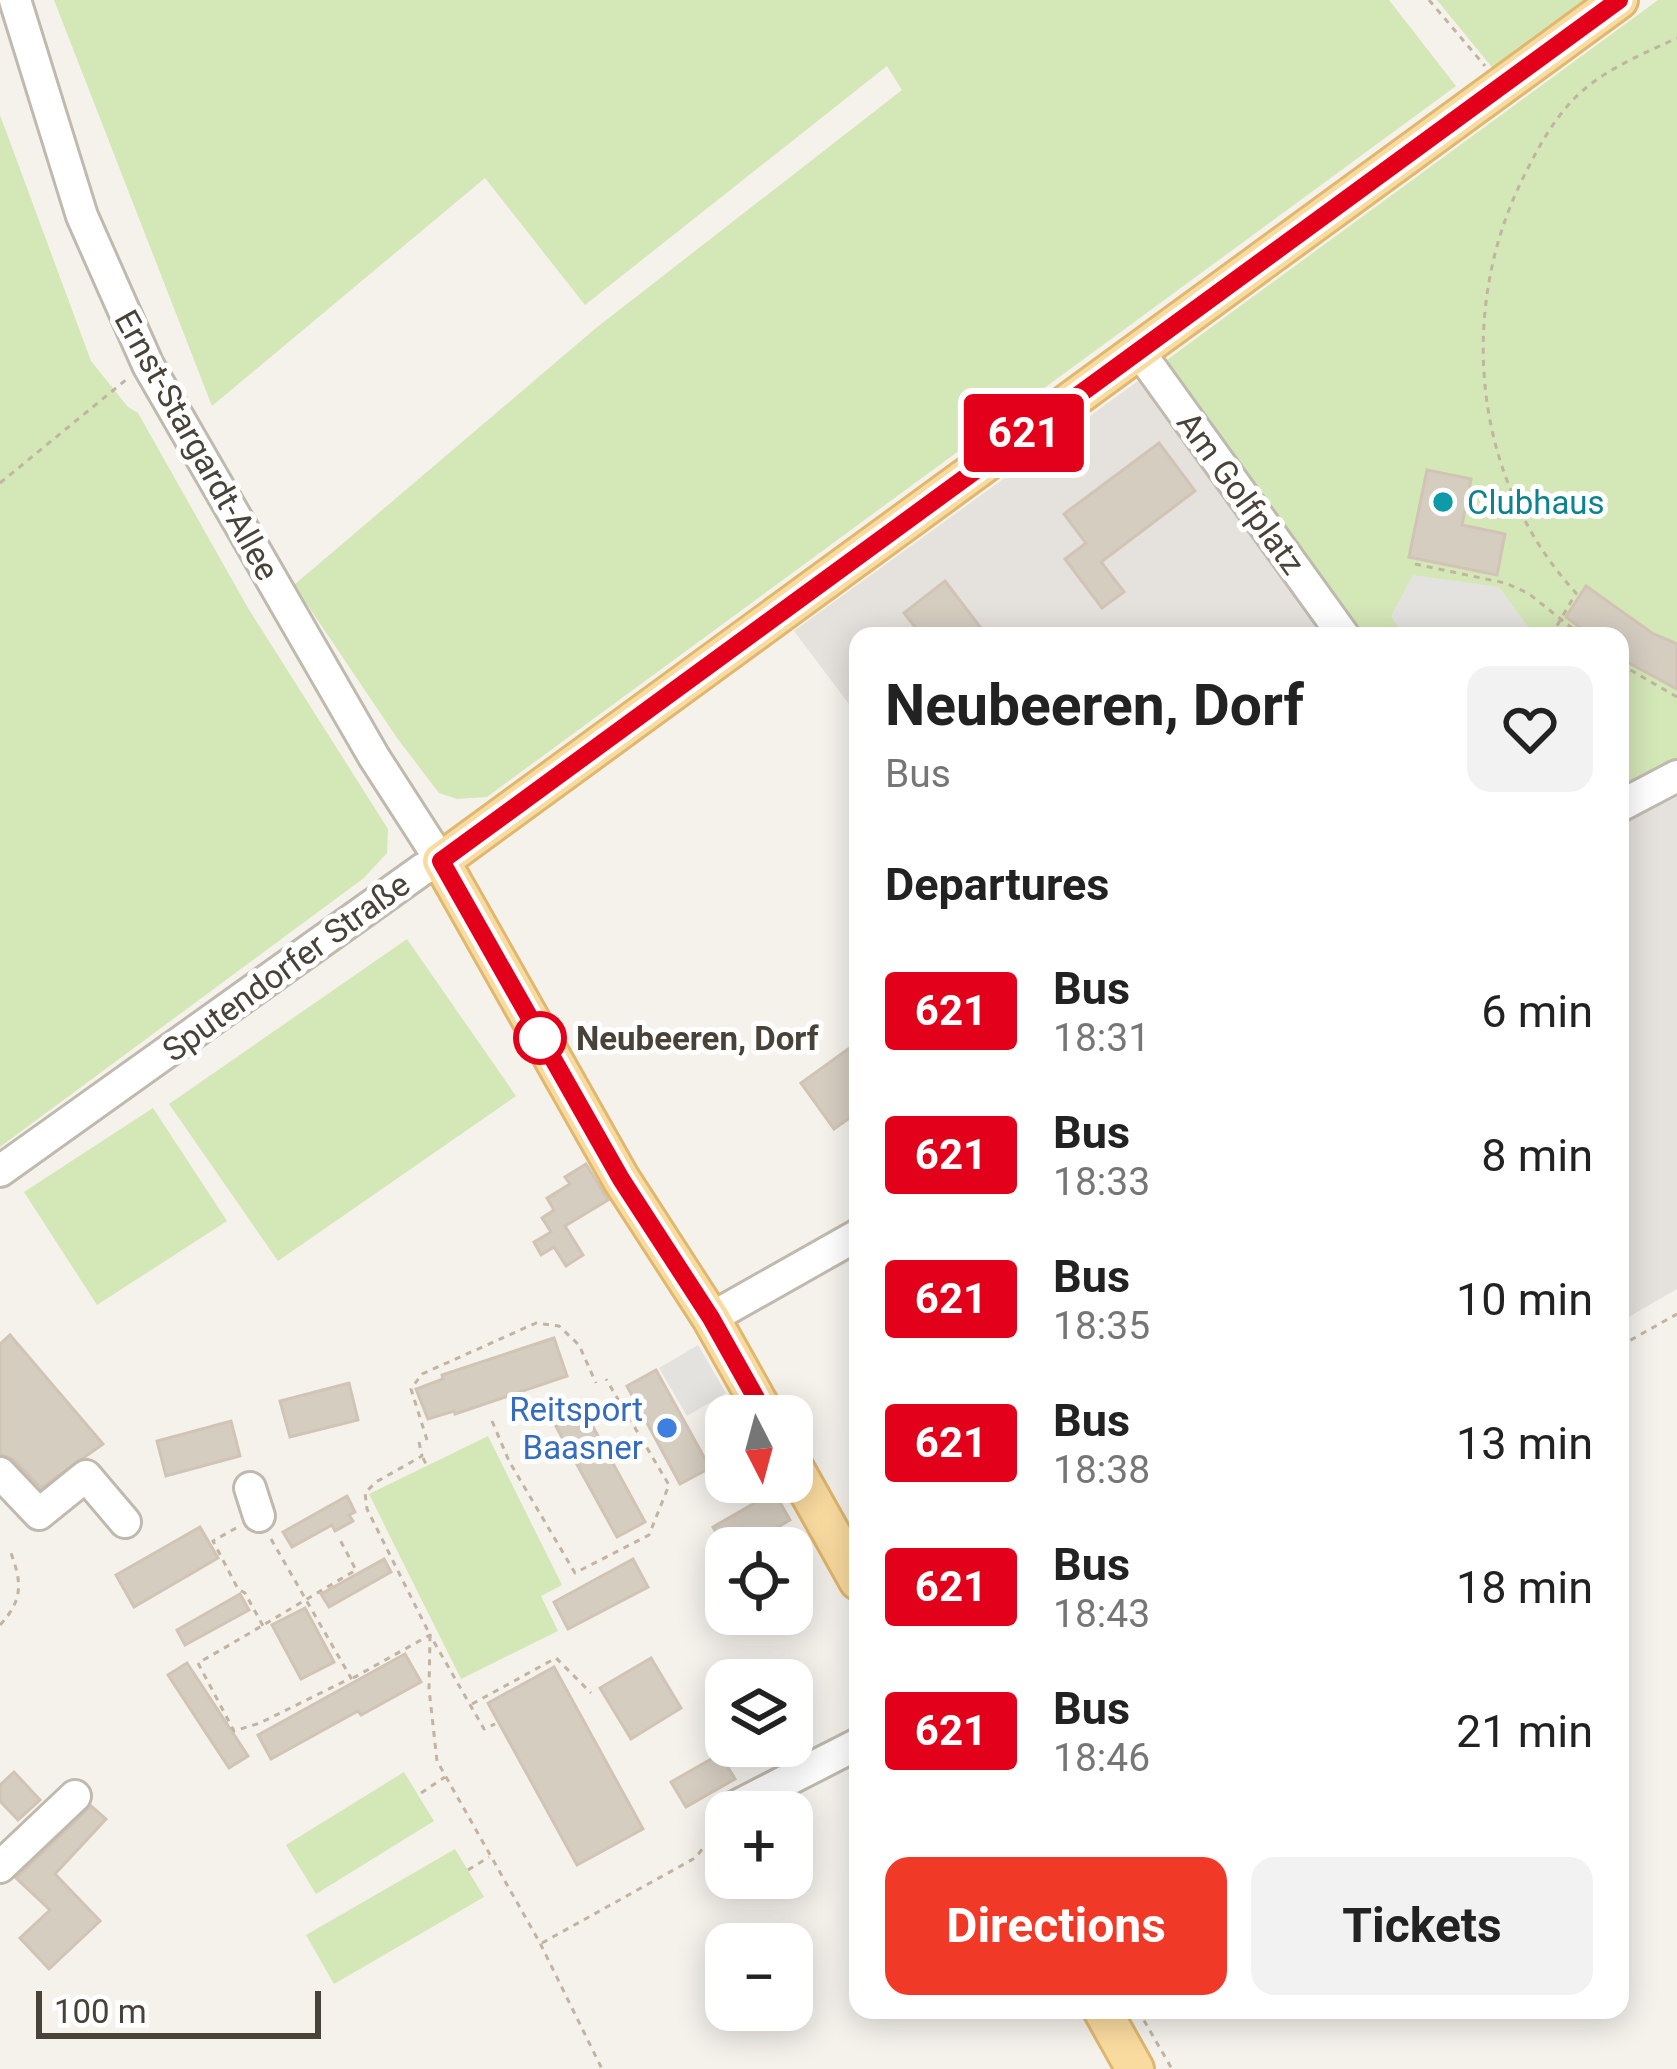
<!DOCTYPE html>
<meta charset="utf-8">
<style>
:root{--surface:#fff;--page:#f2f2f2;--text:#222;--muted:#767676;--accent:#f13927}
body{margin:0;font-family:Roboto,sans-serif;background:var(--page);color:var(--text);height:100vh;display:flex;flex-direction:column;font-size:45px;white-space:nowrap}
*{box-sizing:border-box;margin:0}
p{font-size:39px;color:var(--muted)}
.icon{flex:none;width:66px;height:66px;fill:none;stroke:currentColor;stroke-width:2;stroke-linecap:round;stroke-linejoin:round}
.map{position:relative;flex:1;overflow:hidden}
.sheet{position:absolute;left:849px;top:627px;width:780px;height:1392px;display:flex;flex-direction:column;background:var(--surface);border-radius:24px;box-shadow:0 6px 30px #0003}
.sheet>*{flex:none}
.badge{padding:0 24px;border-radius:9px;font-size:42px;line-height:78px}
.needle{width:78px;rotate:174deg}
.buttons{position:absolute;left:705px;top:1395px;display:grid;gap:24px}
.buttons a{display:grid;place-items:center;width:108px;height:108px;border-radius:24px;background:var(--surface);box-shadow:0 6px 30px #0003;font-size:60px}
.scale{position:absolute;left:36px;bottom:30px;width:285px;box-sizing:border-box;padding-left:12px;border:6px solid #494239;border-top:0;font-size:33px;line-height:42px;white-space:nowrap;color:#494239;-webkit-text-stroke:9px #fff;paint-order:stroke}
.map>.badge{position:absolute;translate:-50% -50%;box-shadow:0 0 0 6px #fff}
h2{padding:0 36px;font-size:45px;line-height:108px}
.round{display:grid;place-items:center;flex:none;width:126px;height:126px;border-radius:24px;background:var(--page)}
.overview{display:flex;align-items:center;justify-content:space-between;height:204px;padding:0 36px}
h1{font-size:57px;font-weight:700;line-height:90px}
.button{display:flex;gap:24px;margin-top:auto;padding:24px 36px}
.button a{flex:1;height:138px;border-radius:24px;background:var(--accent);color:#fff;font-size:48px;font-weight:700;line-height:138px;text-align:center}
.button a+a{background:var(--page);color:var(--text)}
ul{padding:0;list-style:none}
li{display:flex;align-items:center;gap:36px;height:144px;padding:0 36px}
li div{flex:1}
li b{display:block;font-size:45px}
li em{font-style:normal}
li .badge{min-width:132px;font-weight:700;text-align:center}
.map>svg:first-child{display:block}
.industrial{fill:#e5e1dd}
.green{fill:#d4e7b7}
.parking{fill:#e4e2df}
.building{fill:#d6cdc1;stroke:#d1c4b5;stroke-width:3}
.lines{fill:none;stroke-linecap:round;stroke-linejoin:round}
.minor-casing{stroke:#c0b9ae;stroke-width:36}
.major-casing{stroke:#e0b76f;stroke-width:42}
.path{stroke:#c2b4a0;stroke-width:3;stroke-dasharray:6 6;stroke-linecap:butt}
.minor{stroke:#fff;stroke-width:30}
.major{stroke:#fadb9f;stroke-width:36}
.line-casing{stroke:#fff;stroke-width:27}
.line{stroke:#e2001a;stroke-width:18}
.culture-dot{fill:#0f9aa8;stroke:#fff;stroke-width:4.5}
.stop-dot{fill:#fff;stroke:#e2001a;stroke-width:6}
.shop-dot{fill:#3f7fe0;stroke:#fff;stroke-width:4.5}
.labels{text-anchor:middle;dominant-baseline:central;stroke-width:10;stroke-linejoin:round;paint-order:stroke}
.street-label{font-size:33px;fill:#494239;stroke:#fff}
.culture-label{font-size:33px;fill:#0d838f;stroke:#fff;text-anchor:start}
.stop-label{font-size:33px;font-weight:bold;fill:#494239;stroke:#fff;text-anchor:start}
.shop-label{font-size:33px;fill:#366cbe;stroke:#fff;text-anchor:end}
</style>
<div class="map">
<svg width="1677" height="2069" viewBox="0 0 1677 2069">
<rect width="100%" height="100%" fill="#f5f2ec"/>
<!-- industrial -->
<g class="industrial">
<polygon points="1138,381 1328,636 858,636 858,716 794,631"/>
<polygon points="1677,779 1677,1289 1620,1322 1620,812"/>
</g>
<!-- green -->
<g class="green">
<polygon points="54,0 1389,0 1456,86 487,797 457,799 439,793 397,738 294,585 596,328 902,90 887,66 585,305 485,178 212,406"/>
<polygon points="1437,0 1605,0 1499,76"/>
<polygon points="1658,0 1677,0 1677,765 1620,798 1620,636 1358,636 1164,362"/>
<polygon points="0,115 91,361 128,407 138,413 248,608 388,829 387,853 364,878 0,1147"/>
<polygon points="407,939 516,1096 278,1261 169,1104"/>
<polygon points="153,1108 227,1221 97,1305 24,1192"/>
<polygon points="488,1436 562,1585 541,1596 558,1631 461,1679 369,1494"/>
<polygon points="404,1772 434,1821 316,1894 286,1845"/>
<polygon points="455,1849 484,1897 334,1984 306,1935"/>
</g>
<!-- parking -->
<g class="parking">
<polygon points="1413,575 1499,587 1535,636 1404,636 1391,616"/>
<polygon points="698,1345 726,1393 687,1416 659,1368"/>
</g>
<!-- building -->
<g class="building">
<polygon points="1159,443 1195,491 1101,562 1124,592 1102,608 1065,559 1086,543 1064,514"/>
<polygon points="1427,470 1471,479 1462,525 1505,534 1497,575 1409,557"/>
<polygon points="945,581 987,636 922,636 904,613"/>
<polygon points="1586,586 1652,633 1677,644 1677,689 1620,658 1620,636 1591,636 1566,617"/>
<polygon points="858,1042 858,1112 834,1129 801,1083"/>
<polygon points="586,1164 608,1200 565,1226 583,1255 566,1266 554,1247 541,1255 534,1242 551,1232 542,1218 554,1210 547,1198 570,1184 565,1177"/>
<polygon points="10,1335 103,1444 41,1488 13,1459 0,1454 0,1344"/>
<polygon points="554,1338 567,1376 455,1414 454,1411 428,1419 416,1389 443,1379 442,1375"/>
<polygon points="656,1370 710,1468 680,1484 627,1386"/>
<polygon points="349,1383 358,1420 290,1437 280,1401"/>
<polygon points="581,1405 645,1522 617,1537 553,1421"/>
<polygon points="231,1421 240,1456 166,1476 157,1441"/>
<polygon points="774,1492 790,1520 741,1548 725,1548 713,1527"/>
<polygon points="347,1496 355,1512 349,1515 353,1521 335,1531 332,1525 292,1547 283,1532"/>
<polygon points="200,1527 218,1558 134,1607 116,1575"/>
<polygon points="384,1559 391,1572 329,1607 321,1594"/>
<polygon points="633,1559 648,1587 568,1629 554,1602"/>
<polygon points="240,1594 249,1610 185,1645 177,1630"/>
<polygon points="305,1608 334,1662 301,1679 272,1625"/>
<polygon points="405,1654 421,1682 361,1715 358,1711 271,1759 258,1735"/>
<polygon points="651,1658 681,1708 631,1739 600,1688"/>
<polygon points="187,1663 248,1756 229,1768 168,1675"/>
<polygon points="554,1667 643,1829 577,1865 488,1703"/>
<polygon points="720,1754 735,1779 686,1807 671,1782"/>
<polygon points="14,1772 40,1800 18,1820 0,1801 0,1785"/>
<polygon points="91,1806 106,1819 55,1874 100,1921 49,1969 20,1938 50,1910 16,1878"/>
</g>
<g class="lines">
<defs>
<g id="minor">
<polyline points="1138,350 1344,636"/>
<polyline points="1620,806 1677,776"/>
<polyline points="0,1171 423,869 441,861 374,757 148,365 82,216 15,0"/>
<polyline points="711,1318 858,1235"/>
<polyline points="0,1473 39,1514 86,1476 125,1522"/>
<polyline points="250,1488 259,1516"/>
<polyline points="725,1812 858,1744"/>
<polyline points="0,1867 75,1796"/>
</g>
<g id="major">
<polyline points="766,1416 711,1318 621,1179 441,861 1619,0"/>
<polyline points="792,1463 858,1581"/>
<polyline points="1102,2010 1135,2069"/>
</g>
</defs>
<!-- minor casing -->
<use href="#minor" class="minor-casing"/>
<!-- major casing -->
<use href="#major" class="major-casing"/>
<!-- path -->
<g class="path">
<polyline points="1429,0 1485,66"/>
<polyline points="0,483 127,379"/>
<polyline points="1415,564 1505,583 1528,593 1582,636"/>
<path d="M1551,636L1576,593C1472,480 1456,309 1525,174C1540,144 1556,115 1581,92C1608,68 1645,53 1677,38"/>
<polyline points="1620,664 1677,697"/>
<polyline points="1620,1346 1677,1314"/>
<polyline points="492,1421 509,1461 575,1573 649,1535 669,1485 606,1379"/>
<polyline points="427,1440 411,1389 422,1374 536,1323 559,1326 579,1345 596,1383"/>
<polyline points="419,1442 422,1456 376,1482 365,1493 367,1509 430,1635 429,1689 437,1761 540,1943 602,2069"/>
<polyline points="423,1458 428,1468"/>
<polyline points="236,1528 213,1541 238,1589 245,1593 263,1626"/>
<path d="M271,1539L351,1678L260,1723L234,1731L198,1663C251,1633 303,1601 356,1570L339,1538"/>
<path d="M0,1625C23,1600 22,1583 11,1553"/>
<polyline points="353,1678 430,1635 484,1729 495,1724"/>
<polyline points="472,1704 556,1658 591,1693"/>
<polyline points="421,1793 445,1777"/>
<polyline points="468,1870 489,1857"/>
<polyline points="542,1943 695,1858 715,1834"/>
<polyline points="1138,2010 1172,2069"/>
</g>
<!-- minor -->
<use href="#minor" class="minor"/>
<!-- major -->
<use href="#major" class="major"/>
</g>
<g class="lines">
<defs>
<polyline id="line" points="766,1416 711,1318 621,1179 441,861 1619,0"/>
</defs>
<!-- line casing -->
<use href="#line" class="line-casing"/>
<!-- line -->
<use href="#line" class="line"/>
</g>
<!-- markers -->
<circle class="culture-dot" cx="1443" cy="502" r="12"/>
<circle class="stop-dot" cx="540" cy="1038" r="24"/>
<circle class="shop-dot" cx="667" cy="1428" r="12"/>
<g class="labels">
<!-- street labels -->
<g class="street-label">
<text transform="translate(197 445) rotate(61)">Ernst-Stargardt-Allee</text>
<text transform="translate(1241 493) rotate(54)">Am Golfplatz</text>
<text transform="translate(286 967) rotate(-36)">Sputendorfer Straße</text>
</g>
<!-- culture labels -->
<g class="culture-label">
<text x="1467" y="502">Clubhaus</text>
</g>
<!-- stop labels -->
<g class="stop-label">
<text x="576" y="1038">Neubeeren, Dorf</text>
</g>
<!-- shop labels -->
<g class="shop-label">
<text x="643" y="1409">Reitsport<tspan x="643" dy="38">Baasner</tspan></text>
</g>
</g>
</svg>
<div class="buttons">
<a><svg class="needle" viewBox="-14 -14 28 28"><path d="M0-13l5 13h-10z" fill="#e53935"/><path d="M0 13l5-13h-10z" fill="#767676"/></svg></a>
<a><svg class="icon" aria-label="locate" viewBox="0 0 24 24"><circle cx="12" cy="12" r="6"/><path d="M12 2v4M12 18v4M2 12h4M18 12h4"/></svg></a>
<a><svg class="icon" aria-label="layers" viewBox="0 0 24 24"><path d="M12 4l9 5-9 5-9-5zM3 14l9 5 9-5"/></svg></a>
<a>+</a>
<a>−</a>
</div>
<div class="scale">100 m</div>
<b class="badge" style="left:1024px;top:433px;background:#e2001a;color:#fff">621</b>
<section class="sheet">
<div class="overview"><div><h1>Neubeeren, Dorf</h1><p>Bus</p></div><a class="round"><svg class="icon" aria-label="heart" viewBox="0 0 24 24"><path d="M12 20l-8-8c-3-5 5-10 8-4 3-6 11-1 8 4z"/></svg></a></div>
<h2>Departures</h2>
<ul>
<li><span class="badge" style="background:#e2001a;color:#fff">621</span><div><b>Bus</b><p>18:31</p></div><em>6 min</em></li>
<li><span class="badge" style="background:#e2001a;color:#fff">621</span><div><b>Bus</b><p>18:33</p></div><em>8 min</em></li>
<li><span class="badge" style="background:#e2001a;color:#fff">621</span><div><b>Bus</b><p>18:35</p></div><em>10 min</em></li>
<li><span class="badge" style="background:#e2001a;color:#fff">621</span><div><b>Bus</b><p>18:38</p></div><em>13 min</em></li>
<li><span class="badge" style="background:#e2001a;color:#fff">621</span><div><b>Bus</b><p>18:43</p></div><em>18 min</em></li>
<li><span class="badge" style="background:#e2001a;color:#fff">621</span><div><b>Bus</b><p>18:46</p></div><em>21 min</em></li>
</ul>
<div class="button"><a>Directions</a><a>Tickets</a></div>
</section>
</div>
